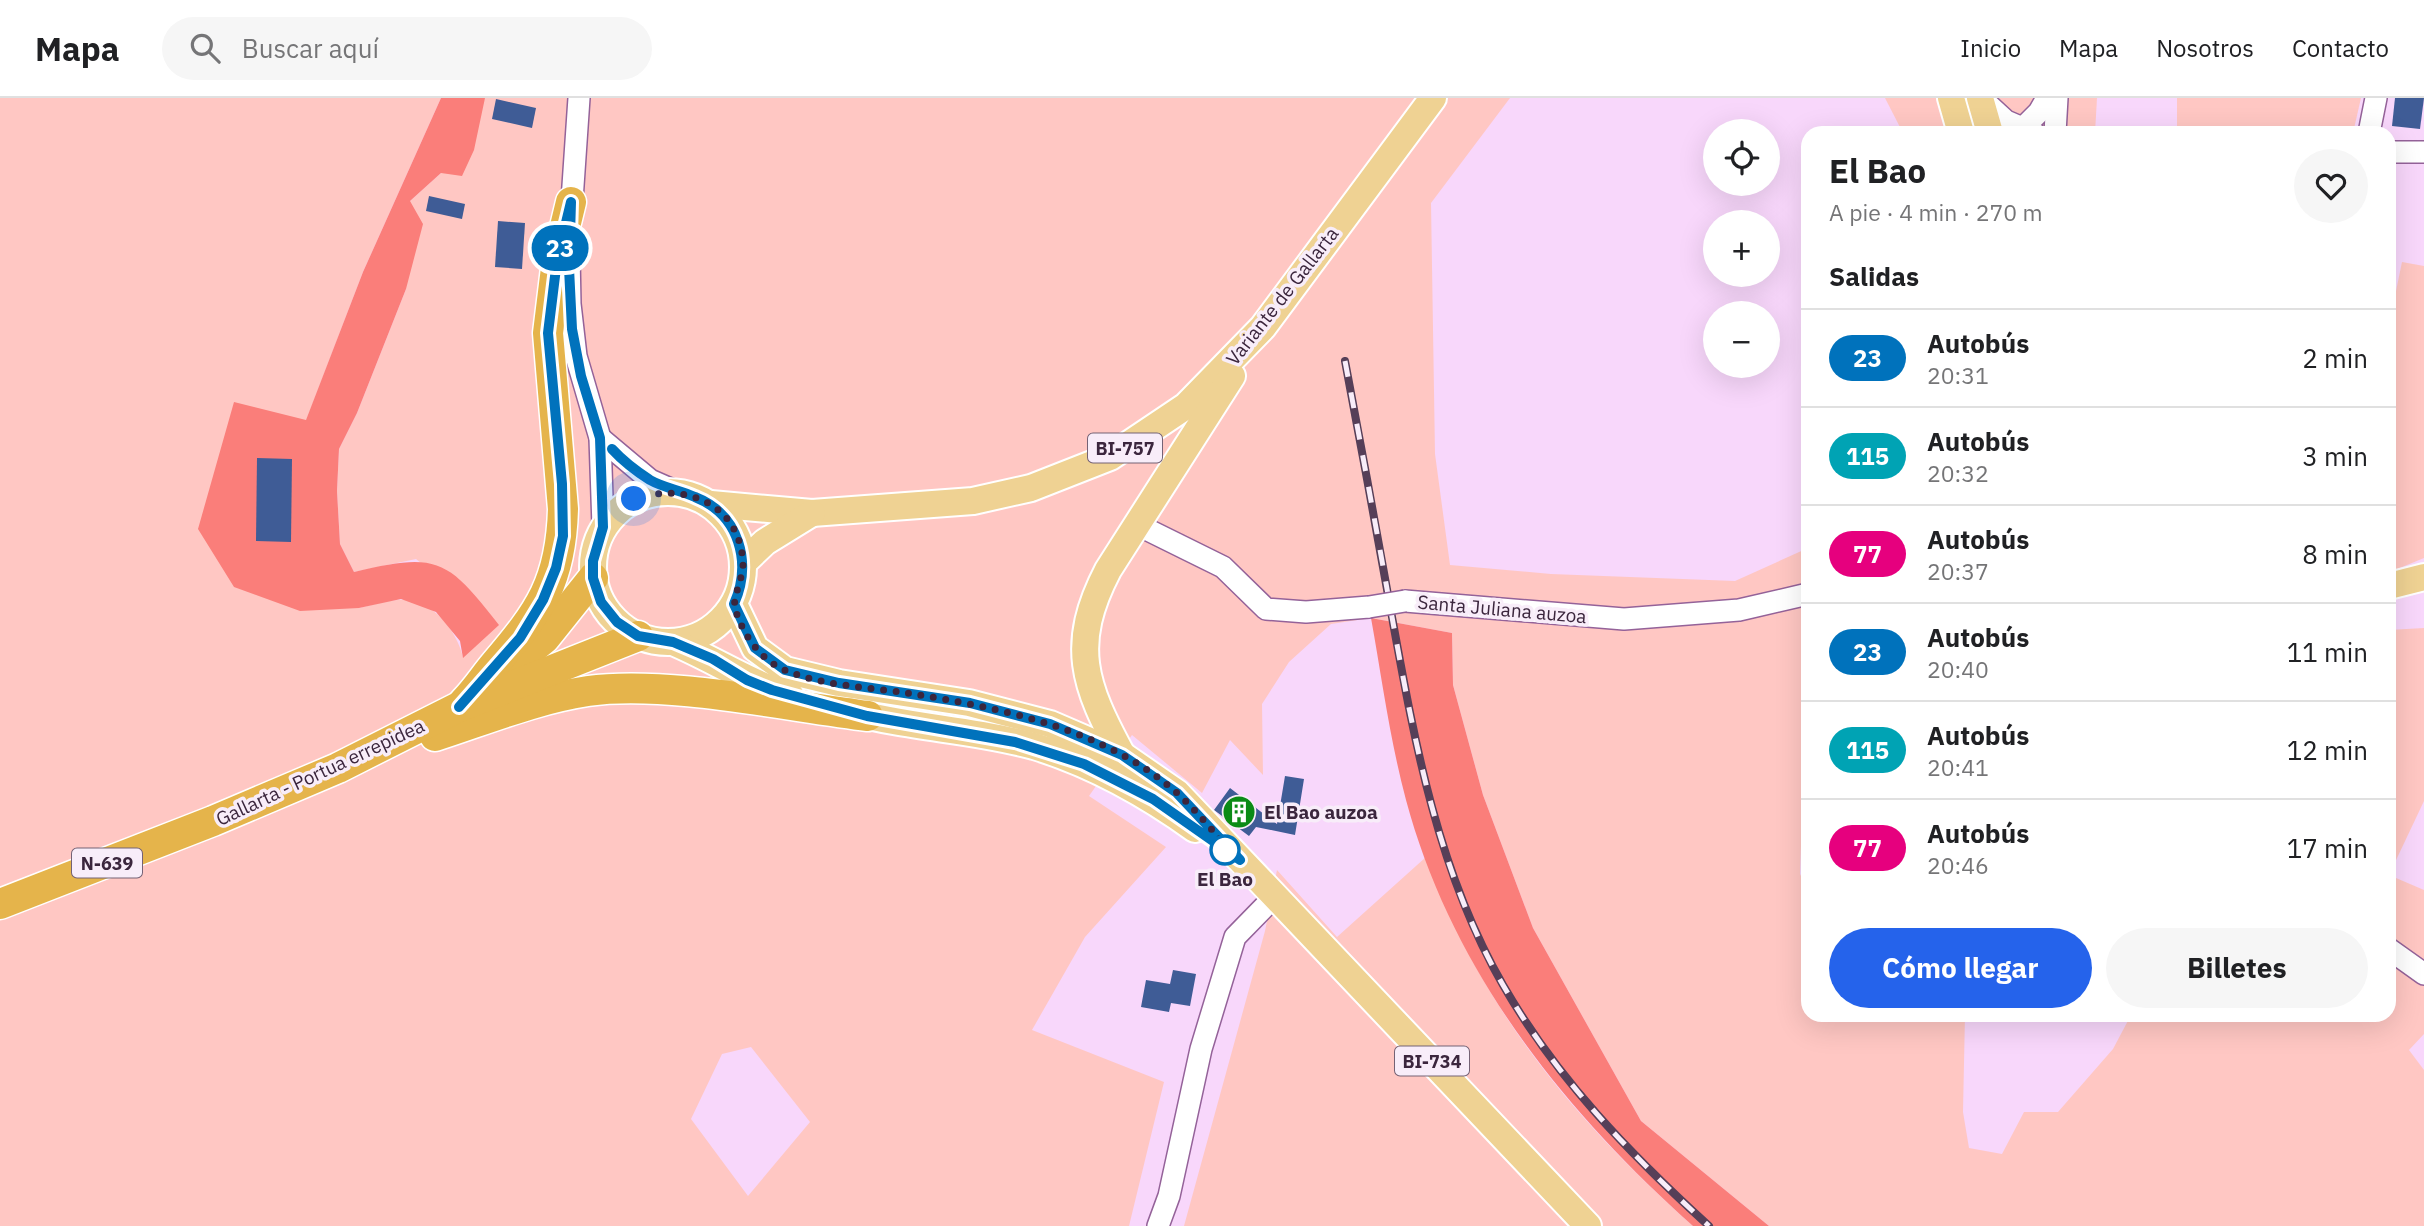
<!DOCTYPE html>
<html lang="es">
<meta charset="utf-8">
<style>
:root{--surface:#fff;--page:#f6f6f6;--text:#202124;--muted:#757577;--line:#e0e0e0;--accent:#2563eb}
body{margin:0;font-family:"IBM Plex Sans",sans-serif;background:var(--page);color:var(--text);height:100vh;display:flex;flex-direction:column;font-size:26px;white-space:nowrap}
*{box-sizing:border-box;margin:0}
p{font-size:23px;color:var(--muted)}
.icon{flex:none;width:38px;height:38px;fill:none;stroke:currentColor;stroke-width:2;stroke-linecap:round;stroke-linejoin:round}
.map{position:relative;flex:1;overflow:hidden}
.sheet{position:absolute;left:1801px;top:28px;width:595px;height:896px;display:flex;flex-direction:column;background:var(--surface);border-radius:21px;box-shadow:0 7px 28px #0002}
.sheet>*{flex:none}
.badge{padding:0 14px;border-radius:23px;font-size:24px;line-height:46px}
.buttons{position:absolute;left:1703px;top:21px;display:grid;gap:14px}
.buttons a{display:grid;place-items:center;width:77px;height:77px;border-radius:50%;background:var(--surface);box-shadow:0 7px 28px #0002;font-size:35px}
.you{position:absolute;width:35px;height:35px;margin:-18px;border:5px solid #fff;border-radius:50%;background:#1a73e8;box-shadow:0 0 0 10px #1a73e833}
.map>.badge{position:absolute;translate:-50% -50%;box-shadow:0 0 0 4px #fff}
h2{padding:0 28px;font-size:26px;line-height:63px}
.round{display:grid;place-items:center;flex:none;width:74px;height:74px;border-radius:37px;background:var(--page)}
.headline{display:flex;align-items:center;justify-content:space-between;height:119px;padding:0 28px}
h1{font-size:33px;font-weight:800;line-height:52px}
.primary-button{display:flex;gap:14px;margin-top:auto;padding:14px 28px}
.primary-button a{flex:1;height:80px;border-radius:42px;background:var(--accent);color:#fff;font-size:28px;font-weight:800;line-height:80px;text-align:center}
.primary-button a+a{background:var(--page);color:var(--text)}
ul{padding:0;list-style:none}
li{display:flex;align-items:center;gap:21px;height:98px;padding:0 28px;border-top:2px solid var(--line)}
li div{flex:1}
li b{display:block;font-size:26px}
li em{font-style:normal}
li .badge{min-width:77px;font-weight:700;text-align:center}
header{display:flex;align-items:center;gap:42px;box-sizing:border-box;height:98px;padding:0 35px;background:var(--surface);border-bottom:2px solid var(--line)}
header strong{font-size:33px}
nav{display:flex;gap:38px;margin-inline-start:auto;font-size:24px}
.search{width:490px;height:63px;background:var(--page);display:flex;align-items:center;gap:18px;box-sizing:border-box;padding:0 24px;border-radius:38px;color:var(--muted);font-size:26px}
.map>svg:first-child{display:block}
.green{fill:#ffc7c3;fill-rule:evenodd}
.forest{fill:#fa7e7a}
.building{fill:#3f5c96}
.lines{fill:none;stroke-linecap:round;stroke-linejoin:round}
.minor-casing{stroke:#946299;stroke-width:24}
.major-casing{stroke:#fff;stroke-width:30}
.highway-casing{stroke:#fff;stroke-width:33}
.minor{stroke:#fff;stroke-width:21}
.major{stroke:#efd293;stroke-width:26}
.highway{stroke:#e5b44b;stroke-width:30}
.rail-casing{stroke:#563f58;stroke-width:8}
.rail{stroke:#f8edf9;stroke-width:5;stroke-dasharray:16;stroke-linecap:butt}
.minor-bridge-casing{stroke:#946299;stroke-width:24;stroke-linecap:butt}
.minor-bridge{stroke:#fff;stroke-width:21}
.line-casing{stroke:#fff;stroke-width:16}
.line{stroke:#0072bc;stroke-width:10}
.walk{stroke:#3b263d;stroke-width:7;stroke-dasharray:0 12.6}
.stop-dot{fill:#fff;stroke:#0072bc;stroke-width:3.5}
.labels{text-anchor:middle;dominant-baseline:central;stroke-width:7;stroke-linejoin:round;paint-order:stroke}
.shield{fill:#f8edf9;stroke:#746275;stroke-width:2}
.shield-label{font-size:18px;font-weight:bold;fill:#3b263d}
.street-label{font-size:19px;fill:#3b263d;stroke:#f8edf9}
.poi-label{font-size:19px;font-weight:bold;fill:#3b263d;stroke:#f8edf9;text-anchor:start}
.stop-label{font-size:19px;font-weight:bold;fill:#3b263d;stroke:#f8edf9}
</style>
<header>
<strong>Mapa</strong>
<div class="search"><svg class="icon" aria-label="search" viewBox="0 0 24 24"><circle cx="10" cy="10" r="6"/><path d="M15 15l6 6"/></svg>Buscar aquí</div>
<nav><a>Inicio</a><a>Mapa</a><a>Nosotros</a><a>Contacto</a></nav>
</header>
<div class="map">
<svg width="2424" height="1128" viewBox="0 0 2424 1128">
<rect width="100%" height="100%" fill="#f8d7fb"/>
<!-- green -->
<g class="green">
<path d="M0,0H441L363,174L306,323L234,305L359,510C372,507 385,503 397,502C431,499 456,531 463,559L498,527L416,461L354,474L340,446L337,393L339,351L357,315L406,191L410,103L441,75L485,0H1510L1431,105L1435,356L1450,467L1551,476L1735,483L1808,450V694L1803,693L1800,776L1808,792V917H1965L1963,1014L1969,1050L2002,1056L2024,1014H2058L2113,951L2131,917H2389V532L2424,530V703L2389,777L2424,792V936L2409,952L2424,972V1128H1769L1641,1023L1533,830L1483,697L1453,587L1452,535L1371,520L1331,526L1289,564L1262,606L1263,677L1230,642L1202,695L1132,637L1089,698L1166,749L1085,839L1032,932L1164,984L1129,1128H0ZM751,949L810,1024L748,1098L691,1021L722,956Z"/>
<polygon points="1885,0 2097,0 2095,35 1903,35"/>
<polygon points="2177,0 2361,0 2353,35 2177,35"/>
<polygon points="2402,164 2424,168 2424,460 2390,474 2389,227"/>
<path d="M1426,759C1481,911 1574,1022 1693,1128H1184L1265,833L1277,772L1337,839Z"/>
</g>
<!-- forest -->
<g class="forest">
<path d="M441,0H485L474,52L462,78L441,75L410,103L423,126L406,191L357,315L339,351L337,393L340,446L354,474C437,454 447,460 499,527L463,560L460,543L436,514L401,501L359,510L300,513L234,489L198,431L234,304L306,322L363,174Z"/>
<path d="M1371,520L1452,535L1453,587L1483,697L1533,830L1641,1023L1769,1128H1693C1563,1012 1452,873 1406,702C1390,642 1382,581 1371,520Z"/>
</g>
<!-- building -->
<g class="building">
<polygon points="2395,0 2424,0 2420,31 2392,28"/>
<polygon points="496,1 536,10 532,30 492,21"/>
<polygon points="429,98 465,106 462,121 426,113"/>
<polygon points="498,123 525,125 522,171 495,169"/>
<polygon points="257,360 292,361 291,444 256,443"/>
<polygon points="1285,678 1304,681 1295,737 1256,729 1249,738 1214,712 1230,690 1277,726"/>
<polygon points="1173,872 1196,876 1190,908 1171,905 1169,914 1141,909 1146,882 1170,886"/>
</g>
<g class="lines">
<defs>
<g id="minor">
<polyline points="1981,0 2006,23 2034,35"/>
<polyline points="2018,35 2039,14 2047,0"/>
<polyline points="2055,35 2057,0"/>
<polyline points="2369,35 2376,0"/>
<polyline points="2389,54 2424,54"/>
<polyline points="571,117 579,0"/>
<polyline points="569,156 570,206 576,258 600,340 603,429"/>
<polyline points="600,340 650,382 675,393"/>
<polyline points="1138,427 1223,469 1266,511 1306,514 1369,509"/>
<polyline points="1405,503 1624,521 1739,512 1808,496"/>
<polyline points="2389,851 2424,876"/>
<polyline points="1158,1128 1169,1098 1201,951 1235,839 1276,797"/>
</g>
<g id="major">
<polyline points="1951,0 1961,35"/>
<polyline points="1980,0 1990,35"/>
<circle cx="668" cy="469" r="75"/>
<polyline points="711,406 812,415 973,403 1031,390 1110,359 1186,308 1263,229 1433,0"/>
<polyline points="743,465 765,444 812,415"/>
<polyline points="2389,488 2424,479"/>
<polyline points="734,506 755,550 785,572 839,585 969,605 1050,626 1122,657 1177,695 1588,1128"/>
<path d="M673,544C713,561 749,585 791,598"/>
<path d="M849,613C909,630 973,631 1034,648C1093,666 1145,695 1195,731"/>
<path d="M1122,657C1084,587 1069,547 1108,472L1232,278"/>
</g>
<g id="highway">
<polyline points="513,566 545,540 593,480"/>
<path d="M464,604C476,592 484,579 495,566C540,513 561,484 563,411L548,235L557,162L571,104"/>
<path d="M435,638C485,622 535,601 588,593C667,582 785,608 868,618"/>
<polyline points="0,806 213,723 338,670 459,609 638,538"/>
</g>
</defs>
<!-- minor casing -->
<use href="#minor" class="minor-casing"/>
<!-- major casing -->
<use href="#major" class="major-casing"/>
<!-- highway casing -->
<use href="#highway" class="highway-casing"/>
<!-- minor -->
<use href="#minor" class="minor"/>
<!-- major -->
<use href="#major" class="major"/>
<!-- highway -->
<use href="#highway" class="highway"/>
<defs>
<path id="rail" d="M1345,263C1361,348 1377,434 1392,519C1415,646 1438,774 1503,887C1557,981 1630,1056 1709,1128"/>
</defs>
<!-- rail casing -->
<use href="#rail" class="rail-casing"/>
<!-- rail -->
<use href="#rail" class="rail"/>
<defs>
<polyline id="minor-bridge" points="1369,509 1405,503"/>
</defs>
<!-- minor-bridge casing -->
<use href="#minor-bridge" class="minor-bridge-casing"/>
<!-- minor-bridge -->
<use href="#minor-bridge" class="minor-bridge"/>
</g>
<g class="lines">
<defs>
<path id="line" d="M459,609L520,540L543,502L556,470L563,438L562,386L548,235L557,162L571,104L569,170L572,231L581,278L600,340L603,429L593,463V480L601,504L617,524L638,538L673,544L713,561L747,582L772,592L867,618L1015,644L1084,666L1153,701L1240,762L1177,695L1122,657L1050,626L970,605L839,585L785,572L755,550L734,506C752,465 740,417 695,399C680,392 664,390 650,382C636,373 623,363 612,351"/>
</defs>
<!-- line casing -->
<use href="#line" class="line-casing"/>
<!-- line -->
<use href="#line" class="line"/>
<!-- walk -->
<path class="walk" d="M634,401C685,384 739,405 743,464C744,478 732,501 735,510C742,536 761,563 787,573C824,588 868,589 907,595C1000,610 1104,630 1177,695C1194,710 1209,729 1224,745L1225,752"/>
</g>
<!-- icons -->
<defs>
<symbol id="building-disc" viewBox="-11 -11 22 22"><circle r="9.5" fill="#0b8b16" stroke="#f8edf9"/><path d="M-4-6H4V6H1V3H-1V6H-4ZM-2.5-4.3h1.7v1.8h-1.7ZM.8-4.3h1.7v1.8H.8ZM-2.5-1h1.7V.8h-1.7ZM.8-1h1.7V.8H.8Z" fill="#fff"/></symbol>
</defs>
<g fill-rule="evenodd">
<use href="#building-disc" x="1220" y="695" width="38" height="38"/>
</g>
<!-- markers -->
<circle class="stop-dot" cx="1225" cy="752" r="14"/>
<g class="labels">
<!-- shield labels -->
<g class="shield">
<rect x="1088" y="335.5" width="74" height="29" rx="5"/>
<rect x="72" y="750.5" width="70" height="29" rx="5"/>
<rect x="1395" y="948.5" width="74" height="29" rx="5"/>
</g>
<g class="shield-label">
<text x="1125" y="350">BI-757</text>
<text x="107" y="765">N-639</text>
<text x="1432" y="963">BI-734</text>
</g>
<!-- street labels -->
<g class="street-label">
<text transform="translate(1282 198) rotate(-52)">Variante de Gallarta</text>
<text transform="translate(1502 511) rotate(5)">Santa Juliana auzoa</text>
<text transform="translate(320 674) rotate(-25)">Gallarta - Portua errepidea</text>
</g>
<!-- poi labels -->
<g class="poi-label">
<text x="1264" y="714">El Bao auzoa</text>
</g>
<!-- stop labels -->
<g class="stop-label">
<text x="1225" y="781">El Bao</text>
</g>
</g>
</svg>
<div class="buttons">
<a><svg class="icon" aria-label="locate" viewBox="0 0 24 24"><circle cx="12" cy="12" r="6"/><path d="M12 2v4M12 18v4M2 12h4M18 12h4"/></svg></a>
<a>+</a>
<a>−</a>
</div>
<div class="you" style="left:634px;top:401px"></div>
<b class="badge" style="left:560px;top:150px;background:#0072bc;color:#fff">23</b>
<section class="sheet">
<div class="headline"><div><h1>El Bao</h1><p>A pie · 4 min · 270 m</p></div><a class="round"><svg class="icon" aria-label="heart" viewBox="0 0 24 24"><path d="M12 20l-8-8c-3-5 5-10 8-4 3-6 11-1 8 4z"/></svg></a></div>
<h2>Salidas</h2>
<ul>
<li><span class="badge" style="background:#0072bc;color:#fff">23</span><div><b>Autobús</b><p>20:31</p></div><em>2 min</em></li>
<li><span class="badge" style="background:#00a3b4;color:#fff">115</span><div><b>Autobús</b><p>20:32</p></div><em>3 min</em></li>
<li><span class="badge" style="background:#e6007e;color:#fff">77</span><div><b>Autobús</b><p>20:37</p></div><em>8 min</em></li>
<li><span class="badge" style="background:#0072bc;color:#fff">23</span><div><b>Autobús</b><p>20:40</p></div><em>11 min</em></li>
<li><span class="badge" style="background:#00a3b4;color:#fff">115</span><div><b>Autobús</b><p>20:41</p></div><em>12 min</em></li>
<li><span class="badge" style="background:#e6007e;color:#fff">77</span><div><b>Autobús</b><p>20:46</p></div><em>17 min</em></li>
</ul>
<div class="primary-button"><a>Cómo llegar</a><a>Billetes</a></div>
</section>
</div>
